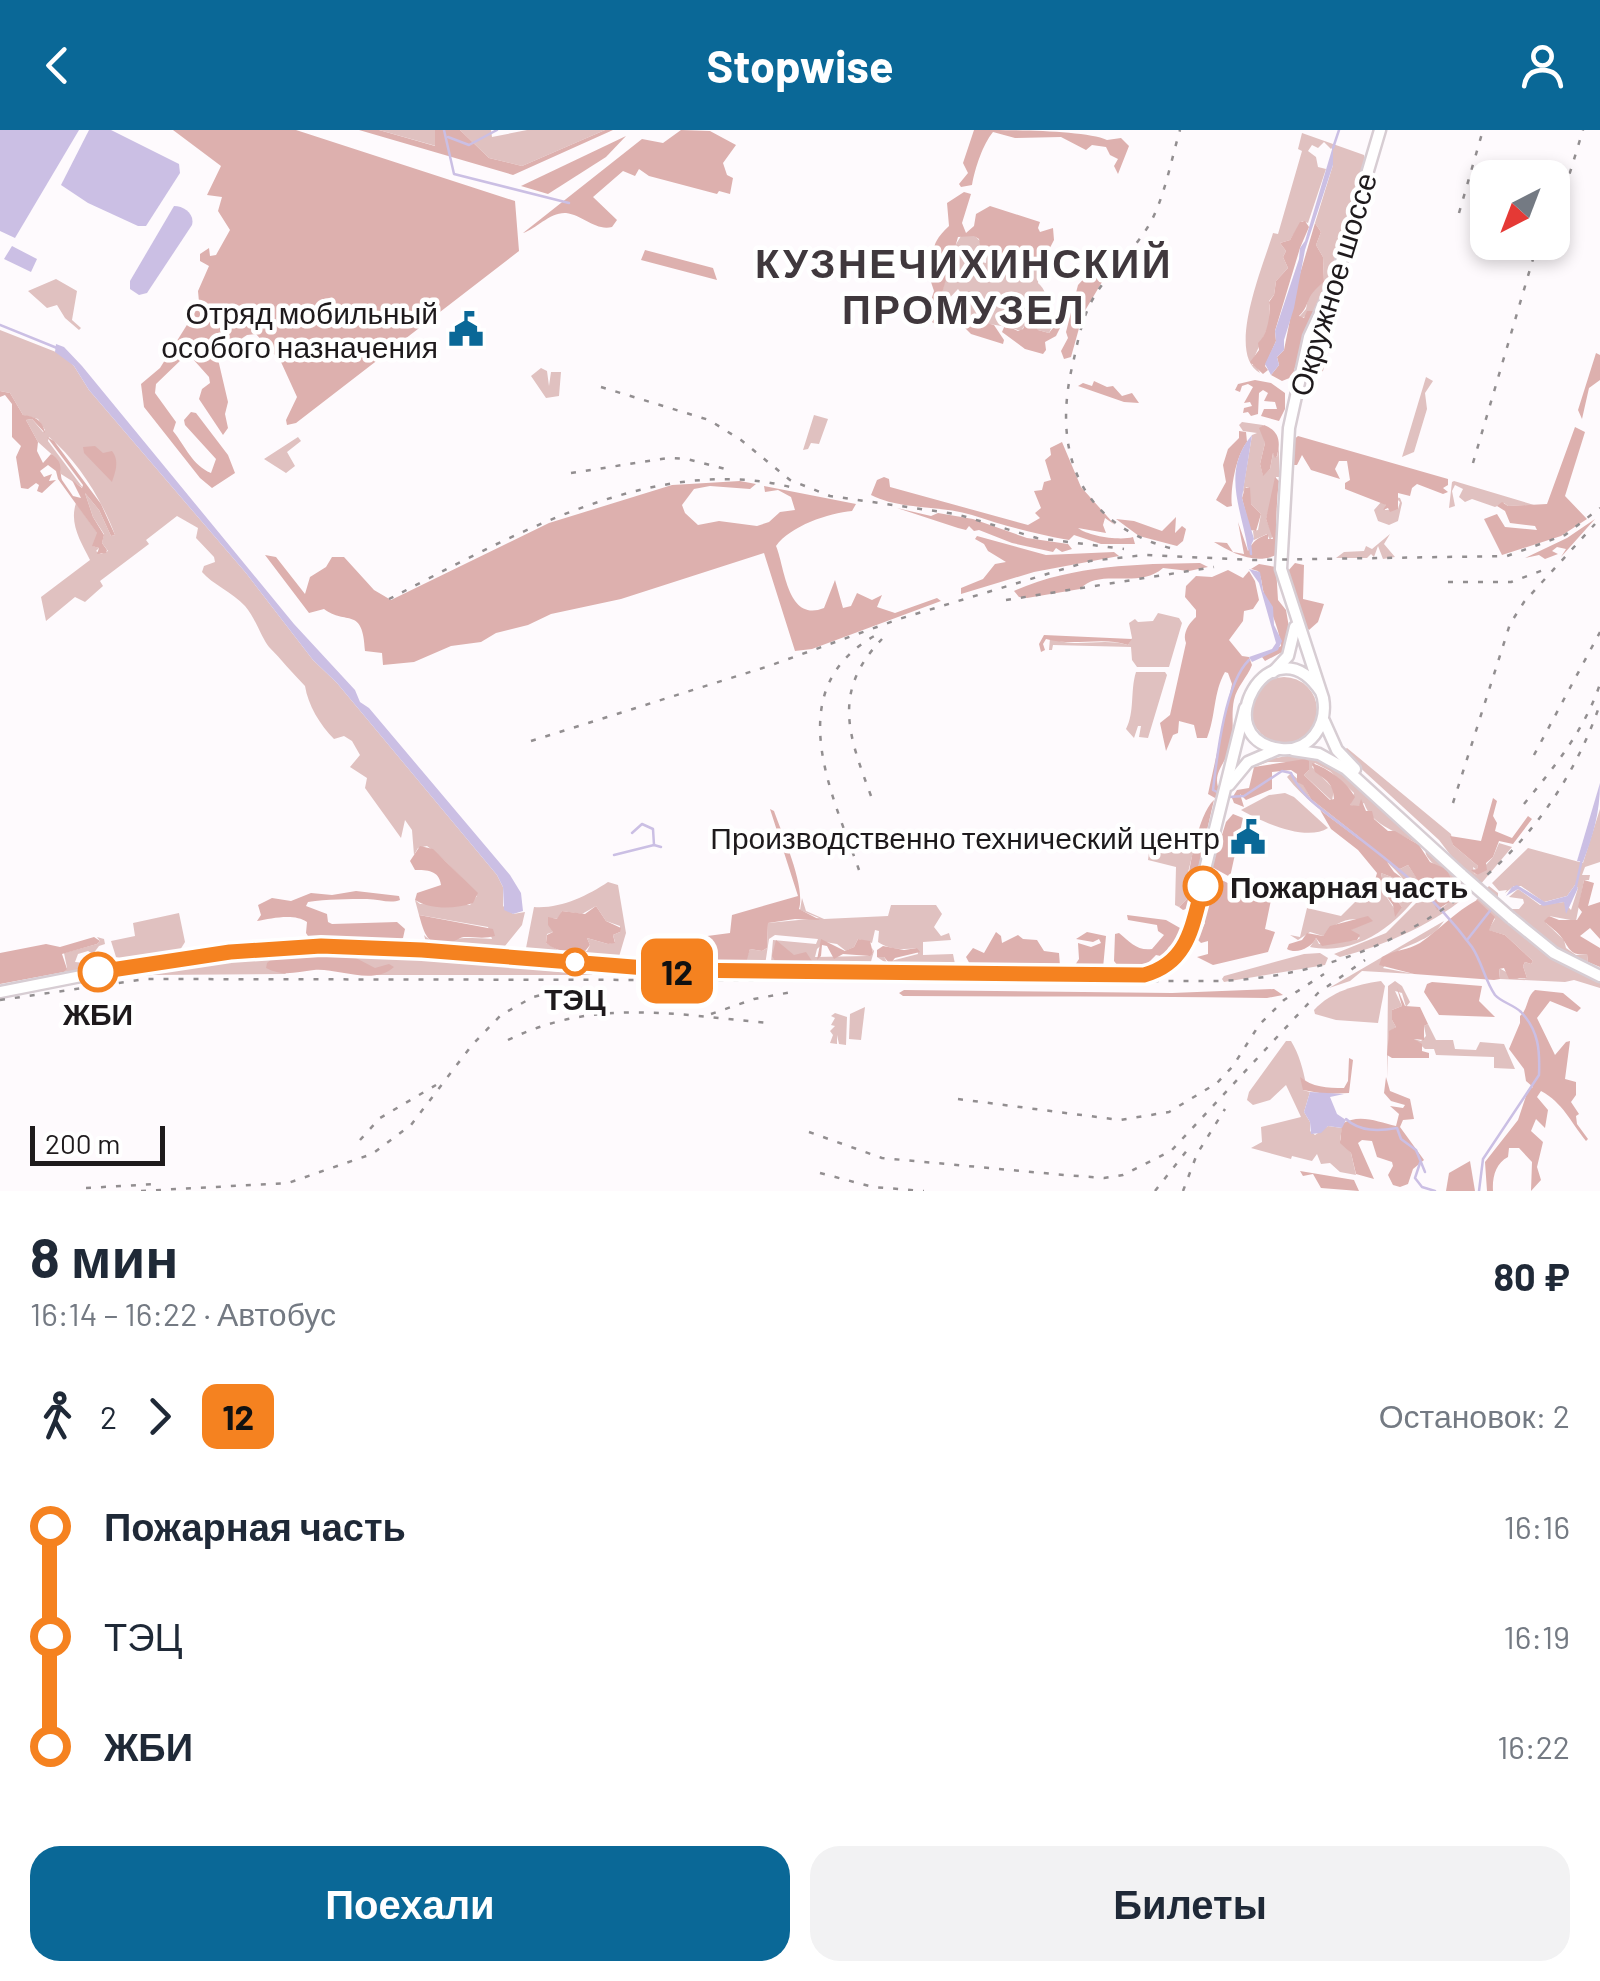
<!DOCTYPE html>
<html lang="ru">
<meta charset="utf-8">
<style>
:root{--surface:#fff;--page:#f2f2f3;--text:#1f2937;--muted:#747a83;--accent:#0a6897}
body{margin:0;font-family:Barlow,sans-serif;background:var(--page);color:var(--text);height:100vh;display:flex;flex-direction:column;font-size:38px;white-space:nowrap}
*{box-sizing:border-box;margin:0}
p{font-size:32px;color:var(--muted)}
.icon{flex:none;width:55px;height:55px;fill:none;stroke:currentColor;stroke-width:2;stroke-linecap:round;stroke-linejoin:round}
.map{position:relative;height:1061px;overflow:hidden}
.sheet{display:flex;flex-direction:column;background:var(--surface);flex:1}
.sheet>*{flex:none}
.badge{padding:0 20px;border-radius:15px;font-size:35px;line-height:65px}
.needle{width:65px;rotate:222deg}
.buttons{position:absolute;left:1470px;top:30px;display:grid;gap:20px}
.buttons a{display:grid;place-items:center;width:100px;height:100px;border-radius:20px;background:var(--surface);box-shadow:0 5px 15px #0003;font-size:50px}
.scale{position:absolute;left:30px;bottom:25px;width:135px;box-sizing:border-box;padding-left:10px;border:5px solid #1e1a1c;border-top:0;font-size:28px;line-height:35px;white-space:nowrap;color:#1e1a1c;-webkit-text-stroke:8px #fff;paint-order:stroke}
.map>.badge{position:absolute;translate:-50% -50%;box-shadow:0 0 0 5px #fff}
.legs{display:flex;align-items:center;gap:15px;height:110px;padding:0 30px;font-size:32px}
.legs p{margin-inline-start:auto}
.overview{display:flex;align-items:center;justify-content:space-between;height:170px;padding:0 30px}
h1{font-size:55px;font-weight:700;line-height:75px}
.action{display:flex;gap:20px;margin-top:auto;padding:20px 30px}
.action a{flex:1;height:115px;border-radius:30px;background:var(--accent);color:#fff;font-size:40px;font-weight:700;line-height:115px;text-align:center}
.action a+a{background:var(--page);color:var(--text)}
ul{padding:0 30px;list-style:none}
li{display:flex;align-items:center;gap:35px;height:110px;font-size:38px}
li i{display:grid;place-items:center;width:15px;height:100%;margin:0 12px;background:currentColor}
li i::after{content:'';width:25px;height:25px;margin:-12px;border:8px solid;border-radius:50%;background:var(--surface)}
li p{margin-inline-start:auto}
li:first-child i{background:linear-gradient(#0000 50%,currentColor 0)}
li:last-child i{background:linear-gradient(currentColor 50%,#0000 0)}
header{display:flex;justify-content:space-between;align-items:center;height:130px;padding:0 30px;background:var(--accent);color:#fff;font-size:45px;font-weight:700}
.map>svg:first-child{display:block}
.green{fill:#e0c1c0;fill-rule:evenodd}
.forest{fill:#ddb0ae}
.water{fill:#cbbfe4}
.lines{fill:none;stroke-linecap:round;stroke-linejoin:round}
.stream{stroke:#cbbfe4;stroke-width:2.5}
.primary-casing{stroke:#d7cdd3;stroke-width:15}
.primary{stroke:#fff;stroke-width:10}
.rail{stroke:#928e90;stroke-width:2.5;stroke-dasharray:5 10;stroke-linecap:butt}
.primary-bridge-casing{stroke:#d7cdd3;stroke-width:15;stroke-linecap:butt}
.primary-bridge{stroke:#fff;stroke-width:10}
.line-1-casing{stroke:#fff;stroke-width:22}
.line-1{stroke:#f58220;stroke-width:15}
.stop-1-dot{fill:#fff;stroke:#f58220;stroke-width:5}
.labels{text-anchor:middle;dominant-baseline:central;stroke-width:9;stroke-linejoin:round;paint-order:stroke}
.street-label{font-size:30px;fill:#1e1a1c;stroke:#fff}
.poi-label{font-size:30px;fill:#1e1a1c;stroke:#fff;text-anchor:end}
.stop-label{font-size:30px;font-weight:bold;fill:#1e1a1c;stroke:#fff}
.district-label{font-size:40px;font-weight:bold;letter-spacing:2.5px;fill:#40383d;stroke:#fff}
</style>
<header><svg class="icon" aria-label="back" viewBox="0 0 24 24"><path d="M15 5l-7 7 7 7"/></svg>Stopwise<svg class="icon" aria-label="person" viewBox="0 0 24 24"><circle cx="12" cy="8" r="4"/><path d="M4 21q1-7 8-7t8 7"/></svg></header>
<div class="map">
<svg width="1600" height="1061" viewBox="0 0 1600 1061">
<rect width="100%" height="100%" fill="#fefafd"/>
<!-- green -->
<g class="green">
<polygon points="379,0 435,0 436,16"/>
<polygon points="460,0 491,0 492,7 527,0 605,0 522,36 489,28"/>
<path d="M1302,3L1364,25L1365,30L1334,140L1314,182L1302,188L1299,187L1306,179L1309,163L1324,152L1323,127L1316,115L1321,102L1315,93L1333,35V16L1331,19L1324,12L1318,18L1312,15L1308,21L1316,27L1318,37L1326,39L1308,93L1302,91L1290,110L1280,113L1286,121L1283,127L1288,138L1276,151L1274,165L1269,171L1270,192L1253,230L1252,235H1256L1260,243C1225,224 1264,134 1273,103L1278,104L1302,21L1298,19Z"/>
<path d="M961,106H975L981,112V132L986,133L987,120L991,117L996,120L998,133L1009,136L1018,124L1027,126L1031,134L1040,137L1038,153C1053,166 1043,183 1052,197L1049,203L1038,200L1035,193L1045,182L1032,184L1021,201C1003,195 988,195 970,189L963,191V166L958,159L944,174H939L953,119Z"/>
<polygon points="56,149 77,161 72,190 81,198 79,200 65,188 57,175 47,178 28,161"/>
<path d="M0,200L61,224L74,236L89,260L246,443L313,530L337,553L497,745L503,757V776L513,784L525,782L522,795L505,816L431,814L426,812L424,805C439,820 448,808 465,808C474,808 483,808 492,809L488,797L419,785L415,770L420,774L470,775L477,766C464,749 444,728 427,716L418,718L414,725L412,700L405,690L401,708L365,658L367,648L350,637L360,625L352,611L344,606L334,609C320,595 308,575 305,556C292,543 281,529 269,517C262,509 256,489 245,476C232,462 212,454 202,442L204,436L215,432L214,427L196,408L198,398L177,386L146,410L149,414L100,451L103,456L85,472L75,467L46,491L41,467L90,430C81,412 69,394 76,373L98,404L93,416L99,418L96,421L101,424L108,421L102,413L104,404L93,387L85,363L99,380L111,406L115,405C102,370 78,331 49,307L48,311L83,358L61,344L58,330L38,312L26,290L32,289L43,302L45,300L38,289L23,285L10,263L0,261Z"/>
<polygon points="1318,213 1330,216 1323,241 1305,251 1313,217"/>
<polygon points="541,238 547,241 549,256 551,242 561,242 559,266 546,268 531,246"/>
<polygon points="1426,247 1433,251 1425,263 1427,279 1414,322 1402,327"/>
<polygon points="814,285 828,289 819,314 811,313 808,319 803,320"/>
<path d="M1242,292L1263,295L1265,313L1260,334L1263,345L1270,339L1273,323L1277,327L1279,317V347H1276C1272,361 1271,375 1266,389L1273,406L1270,410L1267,404L1254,410L1253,401L1258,400L1261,384L1250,373V357H1246L1244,363L1243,360L1252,305L1257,303L1243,301L1239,295Z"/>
<polygon points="298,307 301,311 287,322 295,336 286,343 264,329"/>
<polygon points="1454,351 1534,375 1508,376 1504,373 1495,377 1472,369 1465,372 1459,367 1463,359 1455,355 1452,361 1455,376 1449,378 1452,352"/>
<polygon points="1395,367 1400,368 1402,373 1398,391 1389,395 1378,391 1374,380 1382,371 1386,375 1385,380 1398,379 1400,372"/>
<polygon points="1390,404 1384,414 1395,427 1383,429 1378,416 1374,427 1371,424 1367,428 1336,428 1344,422 1364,421 1366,416 1372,419"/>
<path d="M1158,483L1179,488L1182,493L1169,537H1137L1132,530L1131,517L1053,515L1052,520H1049L1050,508C1076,519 1101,507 1128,515L1132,508L1129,493L1135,489L1138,492L1153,491Z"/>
<path d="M1136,542H1165L1167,545L1148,608L1139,607L1141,596H1138L1134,608L1126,599C1135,582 1130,561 1136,542Z"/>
<circle cx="1284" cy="580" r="33"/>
<polygon points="1347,618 1451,704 1453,715 1478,736 1477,740 1473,737 1474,743 1477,745 1493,727 1499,713 1512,717 1480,755 1462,740 1439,710 1355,633 1344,620"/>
<path d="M1287,626L1310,628L1335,638L1472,761C1439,792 1384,816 1340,827L1334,824L1386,803L1416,773L1422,772L1420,767L1429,753L1436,759L1434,762L1427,761L1437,779C1448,777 1451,768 1455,759C1447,735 1440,743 1429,729C1422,720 1430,723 1420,716C1401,702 1372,697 1364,673L1357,677L1350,675L1354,663L1330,641L1315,633L1312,637L1334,659L1332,671L1304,645L1309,640V632H1268L1254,637L1265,630Z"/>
<path d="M1291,643L1303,654L1311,669L1400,739L1408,735L1422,756L1426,749L1427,752C1402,791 1360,827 1310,817L1316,808L1319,814L1357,810L1360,808L1352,801L1342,809L1337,806L1367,792C1351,784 1332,794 1323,806L1310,802L1298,810L1290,805L1300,807L1307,778L1341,786L1376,751L1394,778L1402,777L1383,753L1381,743L1394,748L1403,760L1406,757L1413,763C1389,720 1320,690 1287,647Z"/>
<path d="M1285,663L1294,667L1328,698C1306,712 1262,692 1241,680L1269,665Z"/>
<path d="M1600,679V732L1585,737L1582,745H1590L1589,750H1584L1576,791L1549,786L1546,793L1564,810L1566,818L1576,825L1587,824L1588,832C1549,824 1514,785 1485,760L1489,756L1498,763V769L1507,779H1519L1524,773L1523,769L1509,767L1518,759L1540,775L1564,772L1571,780L1578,758L1575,755L1567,766L1544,772L1521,756H1514L1505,763L1507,760L1499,761L1492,753L1528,718L1583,733Z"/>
<polygon points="1151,708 1194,718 1186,751 1187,769 1179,777 1175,775 1176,737 1148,730"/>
<path d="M608,752L618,755L626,803L618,830L530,822L526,818L534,777C560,779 587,766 608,752ZM596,776L606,791L620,796V802L613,805L615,812L608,814L587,808L590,815L587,821L578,824L574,820L560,821L546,813L547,804L553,802L548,788L559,789L562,781L582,784Z"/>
<path d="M1480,767C1517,802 1552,832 1600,852V858L1574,850L1565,852L1500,849L1499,838L1519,849L1527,848L1523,836L1525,832L1531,834L1533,831L1505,805L1488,800L1495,789L1476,770Z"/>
<path d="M802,768L806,781L824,789L888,786L891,775H936L942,784L934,797L941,806L949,803L951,810L923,812V825L953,824L955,834L889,835L877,827H884L887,832L918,824L917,818C904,820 889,820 878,812L879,801L875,800L872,813L858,809L854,817L846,821L837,814L825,812L817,819L815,827L868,826L873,823L872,818L874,821L870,835H773L771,832L773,810L816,814L818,809L775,805L769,809L765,835H744L750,819L762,821L767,818L768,793L819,788L800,780Z"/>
<polygon points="179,783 185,812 180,820 131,831 116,827 111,811 135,806 133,793"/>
<path d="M1444,791C1434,807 1417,812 1401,819C1394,823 1388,832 1383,838L1414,844L1362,841L1350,851L1329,858Z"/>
<path d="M97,807L104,809L105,814L99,816L93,824L88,821L78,824L75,832L95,834L105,830L106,835C102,837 73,841 64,842L67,838L64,823L97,814L100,811Z"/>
<polygon points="285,823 409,826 580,844 586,840 593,845 373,845 303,830 285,844 153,845 104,849 102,847"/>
<polygon points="1320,823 1328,828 1325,835 1224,852 1222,849 1224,846 1304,824"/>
<path d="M1381,851L1385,856L1378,893L1336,890L1315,884L1314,880C1332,861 1355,855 1381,851Z"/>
<polygon points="1395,851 1402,856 1410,872 1406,877 1402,863 1395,861 1402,876 1392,880 1392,890 1396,897 1389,902 1387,948 1388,856"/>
<polygon points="865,877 861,910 849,909 850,884"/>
<polygon points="835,883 847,887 846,915 839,914 837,905 837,914 830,913 833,905 830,901 835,896 831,895 835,888 831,886"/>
<polygon points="1428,894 1436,910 1453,910 1455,919 1476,920 1480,912 1504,914 1515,939 1494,938 1494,927 1436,925 1434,919 1425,919 1414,909 1421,911 1426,906 1424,896"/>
<path d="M1286,911H1291C1299,924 1303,939 1306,954L1304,950L1303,960L1310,962L1304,982L1310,992V1001L1315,1005L1328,996L1342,998L1340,1010L1351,1023L1356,1045L1340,1042L1330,1033L1321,1034L1317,1024L1312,1031L1292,1026L1291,1029L1251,1018L1262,1012L1261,997L1301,987L1286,955L1270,970L1253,975L1247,970L1249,962Z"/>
</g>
<!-- forest -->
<g class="forest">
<path d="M173,0H296L515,71L519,121L296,293L287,295L286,290L297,267L281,232L256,204L247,205L217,225L228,272L225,284L228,298L223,305L199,269L202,259L210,253L209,247L192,228H183L156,254L155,263L176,292L173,301C186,317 192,335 211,343L216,329L185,295L184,290L191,282L196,283L228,325L235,343L212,358L200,348L144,277L141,254L160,238L195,182L199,172L198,161L209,136L200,131V124L209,118L210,126L216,125L230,100L218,81L222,67L207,65L221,36Z"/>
<polygon points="359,0 379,0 435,16 435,0 460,0 489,28 522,36 605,0 613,0 513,45"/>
<path d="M681,0L710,1L736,15L723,33L727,45L733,48L730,64L719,61L717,64L649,46L639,39L635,46L623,41L593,67L617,90L612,97C595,101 583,85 566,83C550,82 536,99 523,103L642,9L663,13Z"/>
<path d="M974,0C1006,0 1085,0 1107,10L1121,8L1129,16L1118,44L1114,36L1118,29L1110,25L1106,17L1092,15L1086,20L1061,7L1015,8L993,2C983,14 975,38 972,55L961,57L959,54L968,43L963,33Z"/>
<polygon points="626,6 606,27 548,64 521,56"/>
<path d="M964,62L971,64L962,93L966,103L974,96L976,84L990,76L1040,92L1038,98L1040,102L1053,98L1054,110L1040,137L1033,136L1026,126L1016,124L1014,134L1009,136L995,132L996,120L991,117L987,120L983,134L979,109L974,106L958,107L939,174L934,180L938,186L954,187L957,194L951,198L933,193L927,183L934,161L931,152H936C943,127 920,123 949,96L947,73Z"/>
<path d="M1305,91L1309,97L1300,118L1275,201L1276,211L1265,236L1268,240L1263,244L1250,232L1259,220L1258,213C1268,205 1271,182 1269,172L1274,165L1276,151L1288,138L1283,127L1286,121L1280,113L1290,110L1300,92Z"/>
<path d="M1315,93L1321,102L1316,115L1323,127L1324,152C1303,168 1312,173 1299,186L1304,188L1307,181H1313L1292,247L1282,251L1271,245L1279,235L1277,227L1284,220L1297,154Z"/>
<polygon points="645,120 713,138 717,150 641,130"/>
<polygon points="1091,141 1102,152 1083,184 1071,227 1064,229 1061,221 1068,208 1066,202 1078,155"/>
<polygon points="1035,173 1040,173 1046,180 1035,190 1038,200 1049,203 1056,194 1060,198 1056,206 1045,212 1046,220 1043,224 1025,219 1002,202 1005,195 1018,201 1023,199"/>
<polygon points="968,188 994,195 1004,210 1003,214 971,204 961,194"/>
<polygon points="1596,223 1600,225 1600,250 1589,258 1582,289 1578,280"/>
<polygon points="1255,250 1271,253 1285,263 1285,279 1279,291 1261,286 1264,279 1277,279 1275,272 1264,271 1268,263 1263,260 1259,263 1258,284 1251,286 1248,282 1243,283 1244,278 1252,276 1250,272 1244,273 1253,257 1248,254 1242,256 1240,262 1235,260 1238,254"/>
<polygon points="1094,251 1107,257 1113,256 1122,266 1132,263 1139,273 1124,272 1078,256 1083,253 1092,256"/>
<path d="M0,261L10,263L23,285C34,286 43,290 45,303L32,289L26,290L38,312L37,321L43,333L51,324C64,331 59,340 62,350L73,366L81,368L72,350L82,358L83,355L47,307L54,311L101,374L115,405L111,406L99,380L85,363L93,387L104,405L102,413L107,420L106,423L97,424L99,418L92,416L97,403L58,349L56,341L48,335L40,341L44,347L52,344L49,351L56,350L42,363L37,361L39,355L36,353L28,359L21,358L16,327L21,316L12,307V274L5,265L0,267Z"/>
<path d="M1264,295C1279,301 1281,311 1277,326L1275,328L1273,323L1270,339L1263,346L1260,334L1265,313L1259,298Z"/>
<polygon points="1575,297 1585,302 1565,366 1587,389 1561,406 1502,425 1484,389 1497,384 1505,397 1537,400 1535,396 1510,393 1505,381 1497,376 1502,372 1508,376 1547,374"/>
<path d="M1239,301L1246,302L1247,312C1236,326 1230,359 1232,376L1227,377L1216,370L1226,352L1223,335L1228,319L1239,308Z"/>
<polygon points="1298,306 1448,349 1448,355 1443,358 1448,362 1443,364 1417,354 1412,358 1410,366 1398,363 1398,379 1390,382 1388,378 1383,380 1386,375 1345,359 1345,353 1350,350 1347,331 1339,331 1335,339 1340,349 1311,340 1302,325 1297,335 1292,335 1292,311"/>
<path d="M1062,312L1081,357L1115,395L1105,388L1103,395L1106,403L1078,398C1088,406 1120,411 1133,407L1135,414H1101L1074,405L1069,410C1034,404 1006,396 972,385C940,375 900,380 871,365L877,350L884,347L889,349L890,357L1028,395L1040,388L1035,383L1041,378L1034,361L1042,360L1044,352L1051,350L1045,330L1051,325L1050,318Z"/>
<path d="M95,316L103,323L112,321C120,331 115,343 112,352L84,323L83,317Z"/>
<path d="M1275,347L1279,351C1276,376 1276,399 1276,425C1255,435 1232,423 1214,412L1227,413L1233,422L1244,424L1238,392L1248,421C1253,411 1257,408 1268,404V409H1273L1266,389Z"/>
<path d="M740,351L756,354L750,359L710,356L694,359L682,375L685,383L698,395L719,391L757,396L769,392L780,382L795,380L791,367L778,360L765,362L764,356L856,374L852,381C829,383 790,396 776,416C785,437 787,493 824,478L835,450L843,478L851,476L857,463L872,470L882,465L877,477L895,483L937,468L941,471L812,519L795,521L764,423L621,469L551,484L528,495L496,503L481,512L451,516L414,532L383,535L382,523L365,521C363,475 346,496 324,479L309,483L265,425L276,427L305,464L310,447L326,437L332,427H344L374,460L391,470L549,393L672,355Z"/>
<polygon points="1250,357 1251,374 1261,384 1256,401 1250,400 1242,368 1245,358"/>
<polygon points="897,378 931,386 938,383 973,389 1027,408 1068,414 1072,419 1062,422 1056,418 1053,422 1012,413 979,400 974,401 969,396 966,400 958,398"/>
<polygon points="1176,387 1175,403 1182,396 1186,399 1183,411 1177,416 1139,406 1116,389 1134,391 1162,401"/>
<polygon points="1595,389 1561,427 1566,419 1557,417 1552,421 1558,424 1545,429 1539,425 1525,428 1567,408"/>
<polygon points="977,406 1046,425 1114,422 1119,426 1034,442 961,464 961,458 983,449 995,434 1006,432 988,421 984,414 975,409"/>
<path d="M1200,433L1208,437L1189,441L1163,438C1138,460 1100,437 1080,459L1027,468L1019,467L1014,461C1072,435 1137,434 1200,433Z"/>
<path d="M1295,433L1304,435L1303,469L1324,474L1318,492L1309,500C1294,485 1291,461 1288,441Z"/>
<path d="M1259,434L1276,437L1278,470L1286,480L1290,503L1286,520L1265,531L1262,527L1281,516C1279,498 1271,482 1265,466C1261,457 1263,450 1258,441L1251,439Z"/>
<path d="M1228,440L1243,448L1249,441L1255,451L1259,470L1253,479L1244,481L1243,491L1229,510L1242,526L1249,527L1252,535C1247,548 1237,556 1234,570C1231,584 1234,598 1232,611C1228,634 1210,641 1220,662L1215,668L1208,664L1232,554L1228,543L1225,542C1213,563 1216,586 1207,608H1197L1194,595L1179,591L1178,603L1173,605L1166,621L1160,593L1170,585L1186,513C1182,504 1189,493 1196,487V480L1185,467L1186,456L1196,446L1212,447Z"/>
<path d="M1044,505L1132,509L1128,515C1102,506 1074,517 1046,509L1043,514L1045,520L1041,522L1039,514Z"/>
<path d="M1305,629L1309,631V640L1304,645L1330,670L1334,669C1333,653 1327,651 1315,642L1312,633C1329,639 1346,651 1355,667L1350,675L1359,676L1361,669L1366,681H1372L1374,689L1388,701H1395L1419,715L1430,732L1446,739L1460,765L1437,780L1427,761L1436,762L1435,757L1426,750L1422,757L1408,735L1400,739L1387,732L1394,742L1418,760L1413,763L1406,757L1401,760L1394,748L1381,743L1383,753L1402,777L1395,787L1393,775L1375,750L1377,743L1358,720L1331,699L1320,680L1360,710L1358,706L1311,669L1303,655L1297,652V644L1291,640L1272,642V659L1246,670L1240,664L1244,677L1234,673L1232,668L1237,660L1249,658L1254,637Z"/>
<polygon points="1493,668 1497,671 1493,686 1497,693 1495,701 1512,708 1528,686 1532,689 1513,714 1499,711 1493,727 1486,733 1487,740 1477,745 1471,740 1477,739 1478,736 1453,715 1450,706 1481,711"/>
<path d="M1214,670L1189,778L1183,780L1179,777L1187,769C1186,748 1198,683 1214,670Z"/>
<path d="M770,679L774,681C782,704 806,756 799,779L820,790L795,789L768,793L767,818L762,821L750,819L746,833L742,836L653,831L647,813L651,807L662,812L730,803L732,785L798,766Z"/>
<polygon points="1233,684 1243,688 1230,747 1212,737 1226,692"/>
<path d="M420,716L433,719L478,763L473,773C456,779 431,780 415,770L417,763L441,755C439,740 427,740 415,740L410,731Z"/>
<path d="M1214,749C1226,750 1228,754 1238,758C1252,764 1259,758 1271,770L1265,799L1275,802L1268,822L1213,835L1197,827L1208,824V811L1201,813L1197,809L1205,793L1201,786Z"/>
<path d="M1584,750L1594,753L1588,776L1600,772V809L1590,798L1580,806L1600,818V837L1588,832L1587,824C1570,826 1570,819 1562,808C1558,802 1549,796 1544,791L1549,786L1559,790H1577L1582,782L1578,777Z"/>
<path d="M356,761L399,766L400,770C390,774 379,769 367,769C348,769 327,769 308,772L306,776L327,784L328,792L332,794L397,792L405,799L403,808L395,812L310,809L306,803L307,792C295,783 272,788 257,791L261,785L258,775L272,768L291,771L311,763L332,765Z"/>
<path d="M1477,770L1495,787L1489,800L1505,805L1533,831L1531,834L1525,832L1523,836L1527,848L1509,849L1504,838L1499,839L1500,849L1494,850L1414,844L1379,835L1382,827C1395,820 1408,820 1420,813C1440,799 1455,782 1477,770Z"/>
<path d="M596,776L606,791L621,798L620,802L613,805L615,813L608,814L587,808L590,815L582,825C570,821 558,823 546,813L547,805L553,802L548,795V787L557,789L562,781L585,784Z"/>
<path d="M419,785L493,799L495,806C484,809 476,807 464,807C461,807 453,812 449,813C427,818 424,802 419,785Z"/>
<path d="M1127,785L1166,790L1180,798L1182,805L1168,818L1165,827L1156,825L1146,835L1118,836L1114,831L1115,804L1119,803C1130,812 1137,821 1152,819L1164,805L1158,801L1157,795L1128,790Z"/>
<path d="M1368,786L1373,791L1351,800L1360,805L1357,810L1322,816L1316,808C1312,817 1297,825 1287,819L1289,814L1302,810L1307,803L1323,806L1330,796Z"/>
<polygon points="996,802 1001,806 1002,813 1018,805 1023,809 1037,810 1044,821 1059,823 1060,836 1033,839 972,838 966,827 973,818 984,823"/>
<polygon points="1087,802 1106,806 1103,838 1075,835 1079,829 1078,813 1091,817 1101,813 1099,809 1093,812 1076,809"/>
<polygon points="94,807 100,811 97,814 62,824 67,839 64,842 0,854 0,823 46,814 60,817"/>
<polygon points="821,809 845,821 854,817 858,809 870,811 873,823 870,826 843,824 834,829 827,816 822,815 821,826 817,830"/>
<polygon points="776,810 794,825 806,822 812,831 777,834 772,826"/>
<polygon points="883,816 904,820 917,818 920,822 895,828 890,834 884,827 877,827 877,820"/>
<path d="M293,824L354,827L375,838L389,834L394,837C373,856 339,838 314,840C296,842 283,847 266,838L267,833L274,827Z"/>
<polygon points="1432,852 1482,856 1479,871 1495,887 1439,885 1424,862 1427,854"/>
<polygon points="1397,858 1405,876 1420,877 1428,894 1424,896 1424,910 1414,909 1422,914 1422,921 1429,923 1429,928 1392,928 1387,925 1389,901 1396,897 1392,890 1392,880 1402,876"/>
<path d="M1274,859L1283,865L1267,868C1146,866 1025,867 903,866L899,863L904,860L1172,863Z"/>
<path d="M1535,860L1563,863L1581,878L1577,882L1550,871L1537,888L1555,925L1566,912L1570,911L1565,949L1576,952V965L1571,972L1579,984L1576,986L1577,994L1588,1009L1586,1011C1570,991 1563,973 1541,961L1537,967L1548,980L1545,998L1536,989L1531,1001L1543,1012L1537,1037L1541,1050L1531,1061L1532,1032L1519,1018H1509L1508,1027C1496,1033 1492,1047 1493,1061H1487L1485,1032L1518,990L1528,960L1533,957L1526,951L1524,939L1509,919L1520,893V886C1529,878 1526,867 1535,860Z"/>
<path d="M1349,928L1353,930L1349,963L1325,964L1303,960L1300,947C1312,957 1327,958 1344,958L1348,951Z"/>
<path d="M1386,947L1390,961L1410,969L1414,989L1403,990L1400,997L1424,1030L1413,1039L1408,1054L1400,1057L1393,1055L1388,1045L1393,1036L1392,1032L1377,1027L1372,1011L1362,1010L1358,1013L1374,1049L1356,1044L1351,1023L1340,1013L1342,994C1359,983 1378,992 1396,996L1399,984L1390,976L1403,978L1405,975L1391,971L1384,963Z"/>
<polygon points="1470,1031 1475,1061 1446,1061 1449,1043"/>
<polygon points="1300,1041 1354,1050 1359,1061 1321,1058 1313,1044 1303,1046"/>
</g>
<!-- water -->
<g class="water">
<polygon points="0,0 79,0 15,108 0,101"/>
<polygon points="89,0 111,0 179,34 180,43 146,96 138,96 88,73 61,55"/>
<polygon points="1333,16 1333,35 1305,120 1294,178 1284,210 1284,220 1277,227 1279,235 1271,245 1265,234 1276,211 1275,201 1299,129 1300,118 1305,111"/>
<path d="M174,76C184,76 195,84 192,95L147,163L139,165L130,159V151Z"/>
<polygon points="12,116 37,129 31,142 4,129"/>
<polygon points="56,214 64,217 82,236 294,494 355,560 360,572 369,578 510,745 521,763 523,781 513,784 504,780 503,757 497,745 337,553 313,530 246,443 89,260 74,236 55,222"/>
<path d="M1252,305L1242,368L1254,409L1248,421C1243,382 1220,342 1252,305Z"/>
<polygon points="1249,439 1260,442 1263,461 1273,477 1274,495 1282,511 1278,520 1252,532 1249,527 1272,519 1276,513 1259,453"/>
<path d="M1600,653C1600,682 1593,706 1583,732L1577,731Z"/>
<polygon points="1517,755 1545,772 1567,766 1575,755 1578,758 1566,784 1564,772 1543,776 1518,759 1506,766 1512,757"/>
<polygon points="1310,962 1344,964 1330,967 1337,984 1346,990 1342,998 1328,996 1321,1003 1311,1004 1310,992 1304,982"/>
</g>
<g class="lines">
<!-- stream -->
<g class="stream">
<polyline points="444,0 454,44 569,73"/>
<polyline points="448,7 469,15 497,0"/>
<polyline points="1333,18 1339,0"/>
<polyline points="0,195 57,218"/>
<polyline points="1250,414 1251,424"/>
<path d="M1221,664L1213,660C1217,626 1225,553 1249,530"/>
<path d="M1229,667L1244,666L1282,641L1291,643C1301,666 1319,677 1338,692C1391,732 1432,763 1472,817C1482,832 1485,851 1495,865C1501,872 1514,875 1521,882C1539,901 1540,921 1539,945L1483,1029L1479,1061"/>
<polyline points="632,703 642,694 653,699 654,715"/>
<polyline points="614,725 654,715 661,717"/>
<polyline points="1576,756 1582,729"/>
<polyline points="1467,810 1493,777"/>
<path d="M1346,989C1360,1002 1379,1001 1397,998L1401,1009L1416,1020L1425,1042"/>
<polyline points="1420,1033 1415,1048 1422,1057 1435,1061"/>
</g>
<defs>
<g id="primary">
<polyline points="1273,542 1288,526 1295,497"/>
<path d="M1321,562C1272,488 1203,610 1281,619C1310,622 1328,595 1323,568L1281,439L1289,298L1309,207L1336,149L1380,0"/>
<polyline points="1324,591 1337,620 1355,639"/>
<polyline points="1293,620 1319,624 1346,639 1462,745"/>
<polyline points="1229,655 1248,632 1278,619"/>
<polyline points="1511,788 1554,823 1600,846"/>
<polyline points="0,862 157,831 255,819 321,816 422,819 671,840 1144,845 1165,837 1186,816 1245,578"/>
</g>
</defs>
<!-- primary casing -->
<use href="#primary" class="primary-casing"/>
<!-- primary -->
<use href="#primary" class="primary"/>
<!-- rail -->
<g class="rail">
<polyline points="1459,83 1483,0"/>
<polyline points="1552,101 1583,0"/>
<polyline points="601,257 709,290 741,310 790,350 830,366 956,384 1037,408 1124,419"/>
<polyline points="1473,333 1538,112"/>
<polyline points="571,343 668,328 687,329 729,340"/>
<path d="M1170,418C1077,393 1052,319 1073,233C1078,211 1082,187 1094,167C1112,136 1142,115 1156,81C1167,55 1172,27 1180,0"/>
<polyline points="1448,452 1511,452 1549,438"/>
<path d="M389,469C508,408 656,321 794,358"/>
<polyline points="1006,470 1214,437"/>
<polyline points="531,611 769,536 899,489 1090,431 1145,425 1254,430 1507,426 1565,405 1600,378"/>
<polyline points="1534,625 1600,502"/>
<path d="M871,666C849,606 831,562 882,509"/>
<polyline points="1453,673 1510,494 1524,472 1595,394"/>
<path d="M1524,674C1555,636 1584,601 1600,554"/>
<path d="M859,740C832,663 779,559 876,505"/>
<path d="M0,870L146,849L1219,851C1391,845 1544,739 1600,574"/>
<polyline points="711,884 754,869 797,861"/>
<path d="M508,910C596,867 676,885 770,893"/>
<polyline points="958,969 1120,990 1169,982 1217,953 1233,936 1259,895 1284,870 1324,844"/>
<polyline points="809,1002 882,1028 1064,1045 1104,1048 1123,1045 1171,1021 1318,863 1365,830"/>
<polyline points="360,1010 380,988 436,955"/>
<polyline points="820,1043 873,1057 924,1061"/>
<polyline points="86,1058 156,1054"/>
<polyline points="141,1061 288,1053 372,1024 411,995 472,915 501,885 533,867 568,858"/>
<polyline points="1155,1061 1192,1014"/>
<polyline points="1183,1061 1197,1024 1225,979"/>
</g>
<defs>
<polyline id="primary-bridge" points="1462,745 1511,788"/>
</defs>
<!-- primary-bridge casing -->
<use href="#primary-bridge" class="primary-bridge-casing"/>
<!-- primary-bridge -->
<use href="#primary-bridge" class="primary-bridge"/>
</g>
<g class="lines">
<defs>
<path id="line-1" d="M98,842L230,822L321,816L422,820L671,840L1144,845C1189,833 1192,795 1203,756"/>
</defs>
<!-- line-1 casing -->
<use href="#line-1" class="line-1-casing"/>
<!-- line-1 -->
<use href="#line-1" class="line-1"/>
</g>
<!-- icons -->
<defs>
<symbol id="civic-bare" viewBox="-9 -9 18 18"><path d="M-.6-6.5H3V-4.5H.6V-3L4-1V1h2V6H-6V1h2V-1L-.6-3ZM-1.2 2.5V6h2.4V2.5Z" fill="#0a6897" stroke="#fff" stroke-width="2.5" paint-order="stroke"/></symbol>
</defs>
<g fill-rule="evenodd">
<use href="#civic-bare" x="441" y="174" width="50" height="50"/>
<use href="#civic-bare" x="1223" y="682" width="50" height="50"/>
</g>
<!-- markers -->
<g class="stop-1-dot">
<circle cx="1203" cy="756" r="18"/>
<circle cx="575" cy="832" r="12"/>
<circle cx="98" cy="842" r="18"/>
</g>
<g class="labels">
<!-- street labels -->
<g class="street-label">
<text transform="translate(1332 154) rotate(-73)">Окружное шоссе</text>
</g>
<!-- poi labels -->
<g class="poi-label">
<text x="438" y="182">Отряд мобильный<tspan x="438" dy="34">особого назначения</tspan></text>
<text x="1220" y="707">Производственно технический центр</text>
</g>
<!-- stop labels -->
<g class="stop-label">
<text x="1230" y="756" text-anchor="start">Пожарная часть</text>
<text x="575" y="868">ТЭЦ</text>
<text x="98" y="883">ЖБИ</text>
</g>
<!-- district labels -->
<g class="district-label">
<text x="964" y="132">КУЗНЕЧИХИНСКИЙ<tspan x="964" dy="46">ПРОМУЗЕЛ</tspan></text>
</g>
</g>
</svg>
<div class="buttons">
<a><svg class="needle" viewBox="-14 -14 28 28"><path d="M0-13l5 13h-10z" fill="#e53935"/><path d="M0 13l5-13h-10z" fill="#747a83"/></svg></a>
</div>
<div class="scale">200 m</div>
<b class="badge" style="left:677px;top:841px;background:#f58220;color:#111">12</b>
</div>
<section class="sheet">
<div class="overview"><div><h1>8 мин</h1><p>16:14 – 16:22 · Автобус</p></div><b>80 ₽</b></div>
<div class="legs"><svg class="icon" aria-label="walk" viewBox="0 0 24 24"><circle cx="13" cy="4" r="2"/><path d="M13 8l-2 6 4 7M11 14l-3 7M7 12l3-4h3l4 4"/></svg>2<svg class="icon" aria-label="forward" viewBox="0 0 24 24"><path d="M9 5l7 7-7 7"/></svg><b class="badge" style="background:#f58220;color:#111">12</b><p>Остановок: 2</p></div>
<ul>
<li><i style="color:#f58220"></i><b>Пожарная часть</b><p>16:16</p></li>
<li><i style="color:#f58220"></i><span>ТЭЦ</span><p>16:19</p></li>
<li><i style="color:#f58220"></i><b>ЖБИ</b><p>16:22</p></li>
</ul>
<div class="action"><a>Поехали</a><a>Билеты</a></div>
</section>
